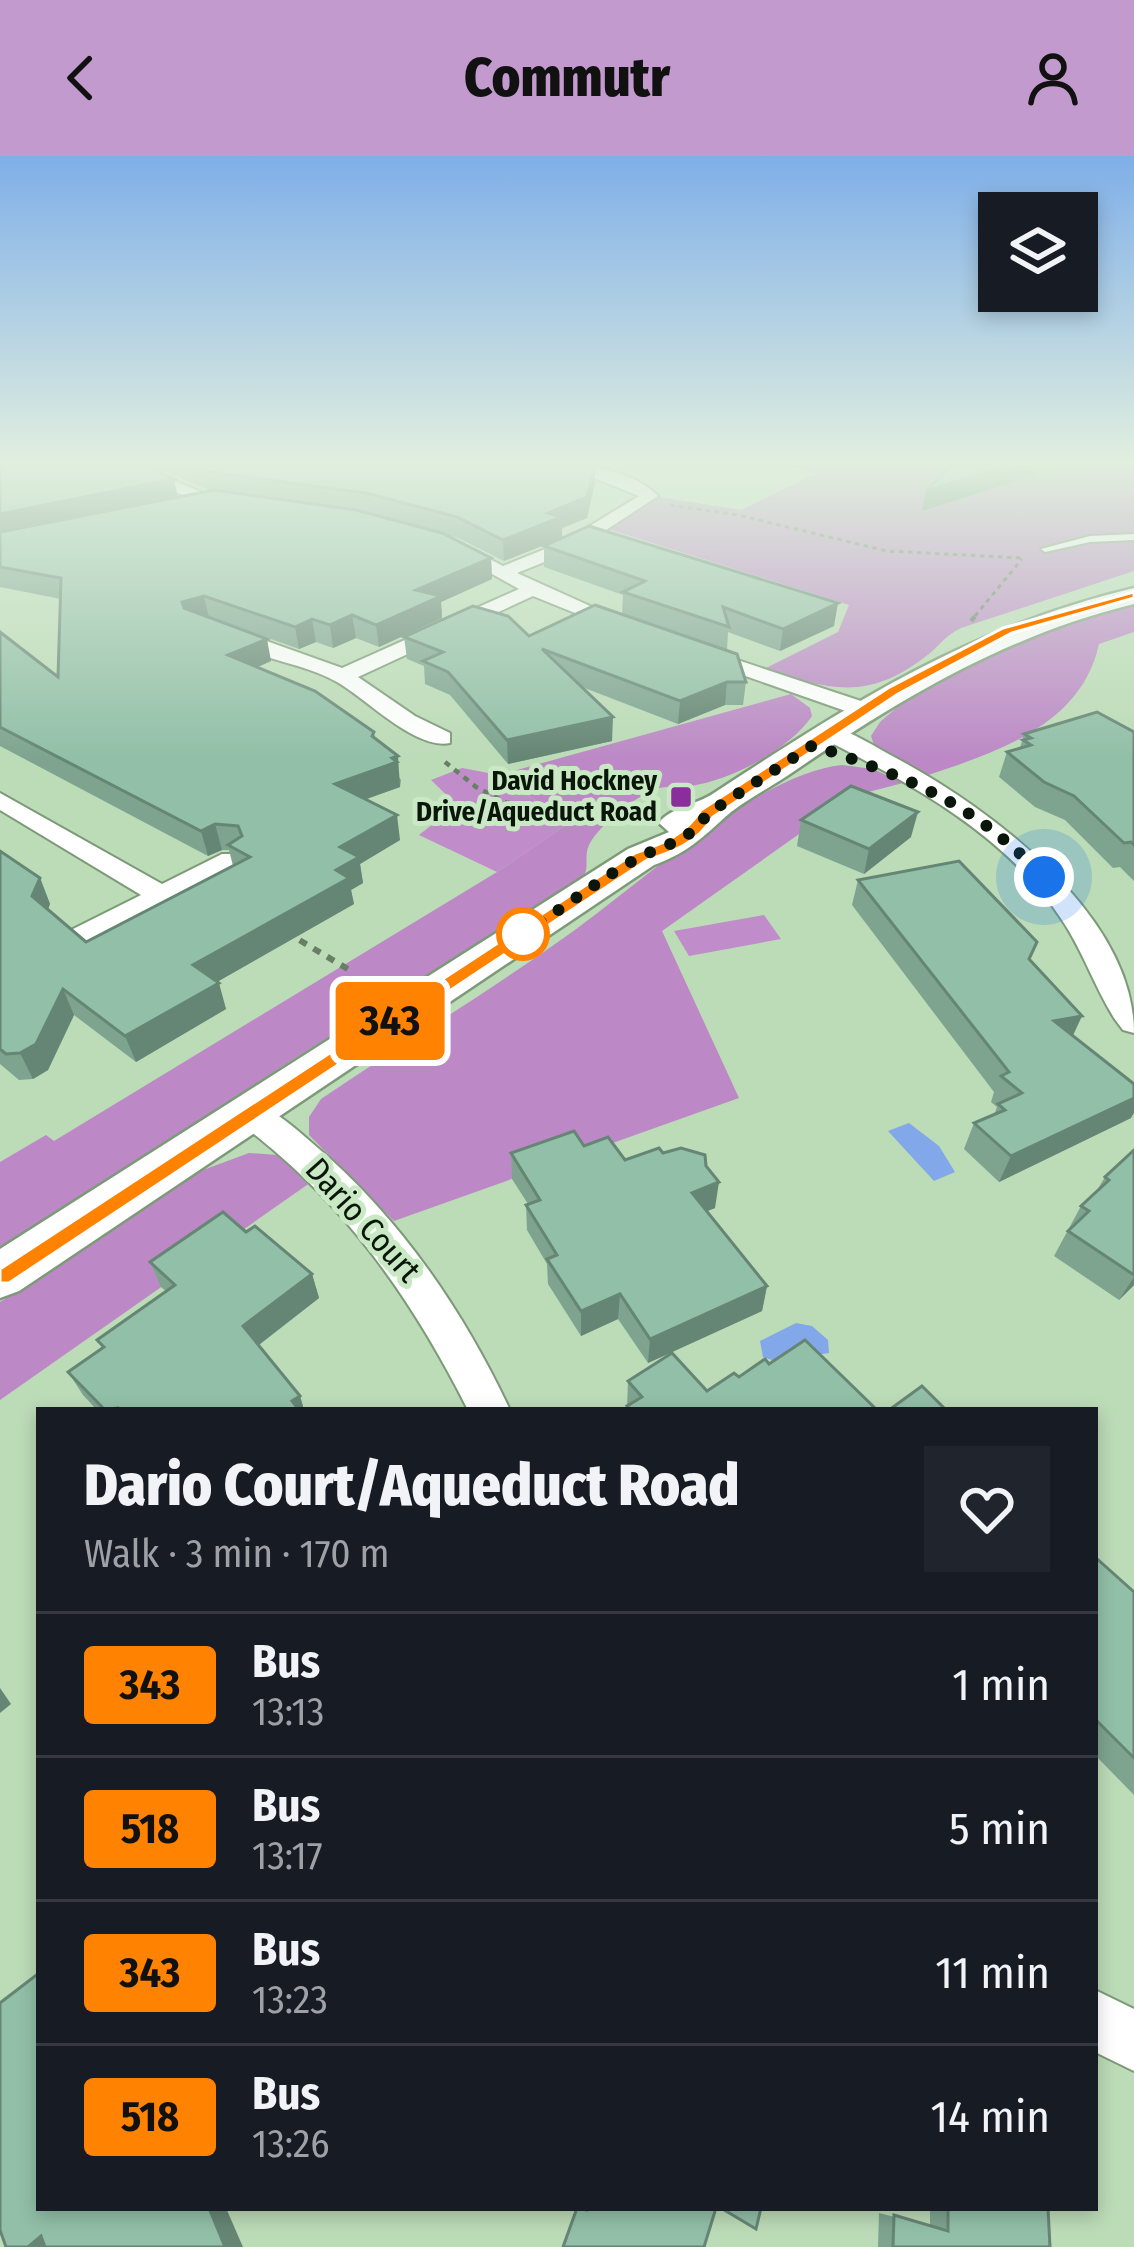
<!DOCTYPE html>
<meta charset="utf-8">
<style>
:root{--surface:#171b24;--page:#20242c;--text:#f1f3f6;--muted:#9ea1a6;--line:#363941;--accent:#c29acd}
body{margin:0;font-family:"Fira Sans Condensed",sans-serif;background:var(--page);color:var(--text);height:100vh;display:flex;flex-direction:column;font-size:45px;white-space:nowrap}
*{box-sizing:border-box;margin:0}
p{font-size:39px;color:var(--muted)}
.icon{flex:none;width:66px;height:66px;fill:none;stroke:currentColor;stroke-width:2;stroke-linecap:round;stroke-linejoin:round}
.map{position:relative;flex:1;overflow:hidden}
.side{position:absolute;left:36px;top:1251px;width:1062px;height:804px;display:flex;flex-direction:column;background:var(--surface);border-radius:0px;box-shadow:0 6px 18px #0003}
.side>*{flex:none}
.badge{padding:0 24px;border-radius:9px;font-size:42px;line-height:78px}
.controls{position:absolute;left:978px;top:36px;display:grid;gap:24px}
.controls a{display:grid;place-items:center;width:120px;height:120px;border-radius:0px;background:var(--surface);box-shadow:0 6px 18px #0003;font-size:60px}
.you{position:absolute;width:60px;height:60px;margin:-30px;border:9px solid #fff;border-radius:50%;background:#1a73e8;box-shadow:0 0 0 18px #1a73e833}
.map>.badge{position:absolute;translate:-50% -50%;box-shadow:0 0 0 6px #fff}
.round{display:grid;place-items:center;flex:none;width:126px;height:126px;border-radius:0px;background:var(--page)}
.head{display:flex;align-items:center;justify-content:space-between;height:204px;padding:0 48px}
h1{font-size:57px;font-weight:800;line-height:90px}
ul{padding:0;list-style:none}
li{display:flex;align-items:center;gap:36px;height:144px;padding:0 48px;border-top:3px solid var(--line)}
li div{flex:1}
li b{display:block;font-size:45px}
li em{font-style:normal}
li .badge{min-width:132px;font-weight:700;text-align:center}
header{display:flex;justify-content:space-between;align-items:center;height:156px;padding:0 48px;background:var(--accent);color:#111;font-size:54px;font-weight:800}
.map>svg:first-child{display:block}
.green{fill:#c08dca}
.forest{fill:#bc89c6}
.water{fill:#82a8e9}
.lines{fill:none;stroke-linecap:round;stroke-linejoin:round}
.lane-casing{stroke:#7d9a78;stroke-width:4}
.street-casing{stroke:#7d9a78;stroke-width:4}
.secondary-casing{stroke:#7d9a78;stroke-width:5}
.path-far2{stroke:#687e65;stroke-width:3;stroke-dasharray:4.5 4.5;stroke-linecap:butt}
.path-far1{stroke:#687e65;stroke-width:4.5;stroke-dasharray:6 6;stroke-linecap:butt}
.path{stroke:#687e65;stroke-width:6;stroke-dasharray:8 8;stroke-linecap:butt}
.lane{fill:#fff;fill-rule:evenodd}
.street{fill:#fff;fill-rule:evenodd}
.secondary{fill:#fff;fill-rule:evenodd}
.wall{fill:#7ea490;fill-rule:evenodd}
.shaded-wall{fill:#668675}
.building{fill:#92bfa7;stroke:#668675;stroke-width:3}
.line{fill:#ff8200;stroke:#fff;stroke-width:3}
.walk{stroke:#0b160a;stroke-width:12;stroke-dasharray:0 21.6}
.poi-dot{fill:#892e9a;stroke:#c9e8c4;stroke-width:4.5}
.stop-dot{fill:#fff;stroke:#ff8200;stroke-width:6}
.labels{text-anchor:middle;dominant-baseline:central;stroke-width:10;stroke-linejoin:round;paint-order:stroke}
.far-poi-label{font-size:27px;font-weight:bold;fill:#0b160a;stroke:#c9e8c4;text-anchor:end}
.street-label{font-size:33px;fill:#0b160a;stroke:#c9e8c4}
</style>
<header><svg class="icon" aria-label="back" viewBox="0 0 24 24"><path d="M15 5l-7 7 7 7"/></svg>Commutr<svg class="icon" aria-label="person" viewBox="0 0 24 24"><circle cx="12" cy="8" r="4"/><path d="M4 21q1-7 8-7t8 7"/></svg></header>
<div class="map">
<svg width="1134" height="2091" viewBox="0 0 1134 2091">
<rect width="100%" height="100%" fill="#bcdbb7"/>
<!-- green -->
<g class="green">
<polygon points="462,612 499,619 569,667 497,716 419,679 457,649 431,624"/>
<polygon points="764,759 781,783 689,800 674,775"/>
</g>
<!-- forest -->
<g class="forest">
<path d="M788,309H1134V379L1090,380L1040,392L1047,396L1089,385L1134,383V415L961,472C944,480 939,491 925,501C866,546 829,533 764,513L838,476L849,449L608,373L659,341L741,354L815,318Z"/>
<path d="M1134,446V476L1099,488C1081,571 994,597 922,621L875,592L871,580L880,566C953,500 1041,471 1134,446Z"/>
<path d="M791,538L810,552L812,560C789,594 731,624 691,630C679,632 665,629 653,634C633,643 599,669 589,689C583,703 591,712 581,724L292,904L0,1095V1006L46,979L54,985L497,716L569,667L499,619Z"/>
<path d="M842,609L873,613L903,627L853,640L662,775L739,942L394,1065L309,979V961L321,943C402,888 485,838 565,781C637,731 756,618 842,609Z"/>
<polygon points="249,997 278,999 314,1024 0,1244 0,1146 203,1014"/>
</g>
<!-- water -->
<g class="water">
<polygon points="909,967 939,990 955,1016 934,1025 888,975"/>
<polygon points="796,1167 812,1170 828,1184 829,1197 775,1205 763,1201 760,1185"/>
</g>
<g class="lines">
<defs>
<polygon id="lane" points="1134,378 1134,384 1090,386 1045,396 1041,393 1090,380"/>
<g id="street">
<path d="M561,309C594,309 634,316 658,340L577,393L517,417L639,472L622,476L533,440L358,521L415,560L450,577V587C415,594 367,543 337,526C301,505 248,503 216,477L233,473L342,512L519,433L442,390L457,386L503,410L565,385L639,340Z"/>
<polygon points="149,314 215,342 217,345 203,348 143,322 141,319"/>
<polygon points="698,491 873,549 876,554 873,559 857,559 691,501 688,497"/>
<path d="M830,570C853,576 875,591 896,602C991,653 1134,759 1134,877L1123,874L1114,862C1094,830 1083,795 1062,764C1006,678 911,628 822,582L819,577Z"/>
<polygon points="0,637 162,728 222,698 240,698 244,704 89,787 69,787 65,781 69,775 141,739 0,654"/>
<path d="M249,945C272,952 293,970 311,986C397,1058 462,1152 510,1254H468C410,1139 342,1043 237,965L232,957L237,949Z"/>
<polygon points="1095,1834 1134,1853 1134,1915 1095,1896"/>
</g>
<path id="secondary" d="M1134,432V448C1006,479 898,544 790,618C768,633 741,646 722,664C699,685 684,698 654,709L19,1135L0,1142V1093L628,693L669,676L659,667C669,652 699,648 714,637C855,545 968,472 1134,432Z"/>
</defs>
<!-- lane casing -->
<use href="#lane" class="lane-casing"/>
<!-- street casing -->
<use href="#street" class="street-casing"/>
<!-- secondary casing -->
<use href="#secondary" class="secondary-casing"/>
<!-- path-far2 -->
<g class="path-far2">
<polyline points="670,349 738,359 887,395 1023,402"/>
<polyline points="975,460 1022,403"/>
</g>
<!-- path-far1 -->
<g class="path-far1">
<polyline points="971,465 978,457"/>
<polyline points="445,606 476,631 513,650"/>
</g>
<!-- path -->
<g class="path">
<polyline points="507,647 543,665"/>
<polyline points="286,776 351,815"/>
</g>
<!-- lane -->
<use href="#lane" class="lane"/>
<!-- street -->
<use href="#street" class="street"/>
<!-- secondary -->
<use href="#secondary" class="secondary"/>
</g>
<!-- wall -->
<g class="wall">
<path d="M0,309H595V327L587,362L562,372V382L504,405L458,382L364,356L491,402L492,423L441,446L442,462L379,491L356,482L333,492L316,486L299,493L229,468L271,505L258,511L374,576L375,583L401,624L400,631L365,643L400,684L360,708L363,727L351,734L354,748L217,826L226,853L136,906L74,859L48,914L33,923L19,924L0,908V695L40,722L50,748L48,753L86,786L233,710L229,694H222L208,700L0,590V476L58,521L61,443L0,431ZM151,310L210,334L178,341L148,311Z"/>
<polygon points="952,309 1081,309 1079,318 1059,315 1053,322 1035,319 922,355"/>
<polygon points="544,390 834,470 780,495 728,476 727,494 622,458 623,439 544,411"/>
<polygon points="529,480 746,526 743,549 725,549 678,568 582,531 612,585 508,608 450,539 425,528 424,510 407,503 404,481"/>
<polygon points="1134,576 1134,725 1120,711 1113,712 1065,664 1035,651 999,621 1007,596 1020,592 1024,578"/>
<polygon points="801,664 911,681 864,718 797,690"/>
<polygon points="858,724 1030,804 1072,880 1131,962 999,1026 964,993 974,967 994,959 997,951 991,946 994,936 852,749"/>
<polygon points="584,990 625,1004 663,997 706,1010 715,1052 707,1055 767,1130 762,1155 648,1207 618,1163 581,1180 548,1128 547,1108 527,1074 526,1049 528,1048 512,1023 511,997"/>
<polygon points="1134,994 1134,1129 1119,1144 1054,1100 1081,1050 1096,1036 1105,1021"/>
<polygon points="246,1076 312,1118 319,1142 259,1189 300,1240 304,1254 97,1254 83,1239 68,1216 102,1192 97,1184 166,1135 161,1131 150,1106"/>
<polygon points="769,1208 877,1254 627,1254 628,1225 707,1235"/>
<polygon points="1095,1401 1134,1436 1134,1639 1095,1599"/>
<polygon points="930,2052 1048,2052 1050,2091 878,2091 879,2057 930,2070"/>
</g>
<!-- shaded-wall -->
<g class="shaded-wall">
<polygon points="595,309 595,327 587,362 562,372 562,382 504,405 503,384 548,357"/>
<polygon points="1009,309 1038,309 1035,319 922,355 926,335"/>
<polygon points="174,323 178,342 0,380 0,358"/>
<polygon points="491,402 492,423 441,446 442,462 379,491 376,469 416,434"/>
<polygon points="204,440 209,462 187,468 182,446"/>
<polygon points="838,447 834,470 780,495 783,473"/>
<polygon points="352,459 356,482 333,492 330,469"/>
<polygon points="312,463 316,486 299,493 295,471"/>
<polygon points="267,483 271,505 233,522 228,499"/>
<polygon points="727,526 725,549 678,568 680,545"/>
<polygon points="613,561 612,585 508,608 507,584"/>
<polygon points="398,600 400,631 339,653 335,628"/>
<polygon points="918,656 911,681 864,718 869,693"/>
<polygon points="397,659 400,684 360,708 363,727 351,734 354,748 201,835 193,809 336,714 340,691"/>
<polygon points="215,668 222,694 208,700 201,675"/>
<polygon points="40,722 50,748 43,765 32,740"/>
<polygon points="219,827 226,853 136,906 125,880"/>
<polygon points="63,833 74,859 48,914 33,923 20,897"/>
<polygon points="1082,860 1070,886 1054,865"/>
<polygon points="1134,942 1134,957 1131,962 999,1026 1011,1000"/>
<polygon points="719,1026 715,1052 688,1063 692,1037"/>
<polygon points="312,1118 319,1142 252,1194 243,1170"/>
<polygon points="1134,1121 1134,1129 1119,1144"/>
<polygon points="767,1130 762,1155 648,1207 650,1183"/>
<polygon points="620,1138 618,1163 581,1180 581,1155"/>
<polygon points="300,1240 304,1254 295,1254 292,1245"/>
<polygon points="0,1532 11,1548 0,1557"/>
<polygon points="209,2052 226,2052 243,2091 225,2091"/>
<polygon points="41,2080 49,2091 28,2091"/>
</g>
<!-- building -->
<g class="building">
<polygon points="0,309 144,309 174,323 0,358"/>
<polygon points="192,309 595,309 587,341 548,357 561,361 503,384 457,361 366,337 209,316"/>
<polygon points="952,309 1009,309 926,335"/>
<polygon points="214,334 356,354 442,377 491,402 416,434 441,440 376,469 352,459 330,469 312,463 295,471 204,440 182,446 184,452 267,483 228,499 315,535 374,576 372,580 398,600 392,602 397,606 335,628 397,659 340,691 359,701 336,714 349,722 193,809 219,827 125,880 63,833 36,888 20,897 6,898 0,893 0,695 40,722 32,740 86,786 250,701 228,689 242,680 238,670 215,668 201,675 0,571 0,476 58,521 61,422 0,411 0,376"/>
<polygon points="589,370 838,447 783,473 723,451 729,471 623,436 645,425 544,390"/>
<polygon points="595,449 737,498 746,526 727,526 680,545 542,493 613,561 507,584 448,516 423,505 443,496 404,481 473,450 508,460 529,480"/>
<polygon points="1097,556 1134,576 1134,689 1131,686 1124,687 1074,640 1044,626 1007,596 1031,589 1023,584 1031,582 1024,578"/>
<polygon points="851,630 918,656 869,693 801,664"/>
<polygon points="959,705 1037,786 1029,803 1082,860 1054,865 1134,928 1134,942 1011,1000 974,967 1005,954 998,948 1022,937 1001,920 1009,916 858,724"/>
<polygon points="574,975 584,990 608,981 625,1004 659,992 663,997 681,992 705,999 706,1010 719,1026 692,1037 767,1130 650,1183 620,1138 581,1155 547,1103 557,1099 526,1049 540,1044 511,997"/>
<polygon points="1134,994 1134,1119 1068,1075 1089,1055 1081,1050 1109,1024 1105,1021"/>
<polygon points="223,1056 246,1076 255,1070 312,1118 243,1170 300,1240 292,1245 299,1254 119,1254 118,1252 105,1254 68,1216 104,1191 97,1184 175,1129 150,1106"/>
<polygon points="805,1184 877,1254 630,1254 627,1250 642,1241 628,1225 672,1197 707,1235 734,1217 739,1221 765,1203 769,1208"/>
<polygon points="922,1230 946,1254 889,1254"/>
<polygon points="1095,1401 1134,1436 1134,1602 1095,1563"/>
<polygon points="39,1817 39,2052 209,2052 225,2091 45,2091 41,2080 28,2091 6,2091 0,2074 0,1847"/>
<polygon points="577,2052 587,2054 588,2052 716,2052 704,2091 563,2091"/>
<polygon points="721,2052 761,2052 756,2073"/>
<polygon points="948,2052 1048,2052 1050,2091 893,2091 894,2059 948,2075"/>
</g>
<!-- sky -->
<linearGradient id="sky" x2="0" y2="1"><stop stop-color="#7fafe8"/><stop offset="0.51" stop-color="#e1efdf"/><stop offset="1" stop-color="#e1efdf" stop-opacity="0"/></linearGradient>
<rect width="1134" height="602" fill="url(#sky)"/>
<!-- line -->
<path class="line" d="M1134,436V442L1012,477L898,538L713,661C698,686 674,696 647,704L9,1127H0V1113L635,697C663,688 685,679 701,654L888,532L1003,472Z"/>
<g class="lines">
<!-- walk -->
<path class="walk" d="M523,778C554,759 599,723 638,702C665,688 690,686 707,658L813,589C912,624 968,643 1044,721"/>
</g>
<!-- markers -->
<rect class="poi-dot" x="669" y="629" width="24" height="24" rx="6"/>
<circle class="stop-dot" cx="523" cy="778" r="24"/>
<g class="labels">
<!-- far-poi labels -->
<g class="far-poi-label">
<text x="657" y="625">David Hockney<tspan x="657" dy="31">Drive/Aqueduct Road</tspan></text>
</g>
<!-- street labels -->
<g class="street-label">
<text transform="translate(363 1064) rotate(48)">Dario Court</text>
</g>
</g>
</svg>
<div class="controls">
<a><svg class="icon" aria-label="layers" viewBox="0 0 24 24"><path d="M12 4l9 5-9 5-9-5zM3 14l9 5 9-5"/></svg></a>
</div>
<div class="you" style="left:1044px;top:721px"></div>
<b class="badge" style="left:390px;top:865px;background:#ff8200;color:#111">343</b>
<section class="side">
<div class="head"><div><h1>Dario Court/Aqueduct Road</h1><p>Walk · 3 min · 170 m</p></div><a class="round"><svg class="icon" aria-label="heart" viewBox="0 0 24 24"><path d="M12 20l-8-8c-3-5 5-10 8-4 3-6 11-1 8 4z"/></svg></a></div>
<ul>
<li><span class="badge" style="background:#ff8200;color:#111">343</span><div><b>Bus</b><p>13:13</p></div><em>1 min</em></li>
<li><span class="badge" style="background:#ff8200;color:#111">518</span><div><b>Bus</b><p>13:17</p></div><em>5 min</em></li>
<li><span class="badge" style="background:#ff8200;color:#111">343</span><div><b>Bus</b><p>13:23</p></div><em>11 min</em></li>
<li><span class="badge" style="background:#ff8200;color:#111">518</span><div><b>Bus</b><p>13:26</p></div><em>14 min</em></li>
</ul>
</section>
</div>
